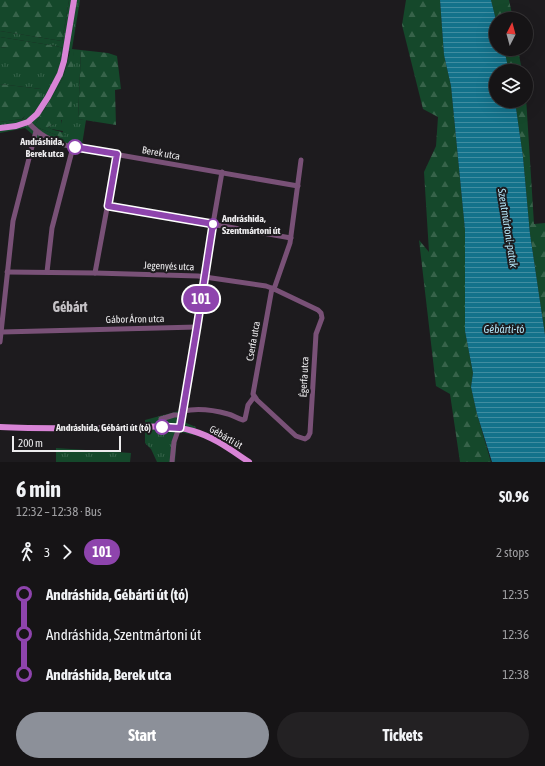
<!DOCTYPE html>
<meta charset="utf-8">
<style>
:root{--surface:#161416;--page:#232123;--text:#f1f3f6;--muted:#9e9ea1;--line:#353335;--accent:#8c9099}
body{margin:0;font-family:"Asap Condensed",sans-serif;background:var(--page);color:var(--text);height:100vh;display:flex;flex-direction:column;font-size:15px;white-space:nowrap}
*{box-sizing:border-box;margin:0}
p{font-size:13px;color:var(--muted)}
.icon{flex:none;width:22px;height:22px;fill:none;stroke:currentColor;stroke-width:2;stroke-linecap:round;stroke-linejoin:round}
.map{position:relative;height:462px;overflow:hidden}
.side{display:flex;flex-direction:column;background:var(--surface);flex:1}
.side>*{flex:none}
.badge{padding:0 8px;border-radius:13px;font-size:14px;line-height:26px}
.needle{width:26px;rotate:6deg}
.controls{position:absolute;left:489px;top:12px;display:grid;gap:8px}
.controls a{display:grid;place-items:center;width:44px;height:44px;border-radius:50%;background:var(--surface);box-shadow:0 4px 16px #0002,0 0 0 1px var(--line);font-size:20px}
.scale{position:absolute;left:12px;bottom:10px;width:109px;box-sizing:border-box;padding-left:4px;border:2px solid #edecee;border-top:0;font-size:11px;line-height:14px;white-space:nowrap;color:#edecee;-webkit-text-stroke:3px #1d1b1e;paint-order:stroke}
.map>.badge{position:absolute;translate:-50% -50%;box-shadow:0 0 0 2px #fff}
.legs{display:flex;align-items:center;gap:6px;height:44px;padding:0 16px;font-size:13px}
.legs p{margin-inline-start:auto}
.head{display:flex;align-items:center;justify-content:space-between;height:68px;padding:0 16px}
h1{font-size:22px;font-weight:700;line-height:30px}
.cta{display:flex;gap:8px;margin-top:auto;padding:8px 16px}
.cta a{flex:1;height:46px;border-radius:24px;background:var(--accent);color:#fff;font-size:16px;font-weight:700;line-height:46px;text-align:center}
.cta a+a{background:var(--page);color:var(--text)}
ul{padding:0 16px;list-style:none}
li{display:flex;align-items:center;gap:14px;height:40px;font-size:15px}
li i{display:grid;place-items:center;width:6px;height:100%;margin:0 5px;background:currentColor}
li i::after{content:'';width:10px;height:10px;margin:-5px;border:3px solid;border-radius:50%;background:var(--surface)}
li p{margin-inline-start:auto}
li:first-child i{background:linear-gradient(#0000 50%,currentColor 0)}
li:last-child i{background:linear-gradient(currentColor 50%,#0000 0)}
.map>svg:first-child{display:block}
.grass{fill:url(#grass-tufts);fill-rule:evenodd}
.forest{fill:url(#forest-firs)}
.water{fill:url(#water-rules)}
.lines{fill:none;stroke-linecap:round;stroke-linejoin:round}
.minor{stroke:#795177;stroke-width:5}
.major{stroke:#d884d6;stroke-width:6}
.line-1-casing{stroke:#fff;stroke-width:9}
.line-1{stroke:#8e44ad;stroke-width:6}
.stop-1-dot{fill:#fff;stroke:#8e44ad;stroke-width:2}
.labels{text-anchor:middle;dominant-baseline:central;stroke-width:4;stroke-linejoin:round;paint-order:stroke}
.stop-label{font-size:10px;font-weight:bold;fill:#edecee;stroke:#1d1b1e;text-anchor:end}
.street-label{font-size:10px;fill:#edecee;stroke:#1d1b1e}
.water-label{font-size:11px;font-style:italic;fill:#b0e1f3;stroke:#1d1b1e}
.district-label{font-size:14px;font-weight:bold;fill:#c6c3c7;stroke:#1d1b1e}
</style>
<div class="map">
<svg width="545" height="462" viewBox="0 0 545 462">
<defs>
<pattern id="grass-tufts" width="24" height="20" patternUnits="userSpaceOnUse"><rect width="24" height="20" fill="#15482b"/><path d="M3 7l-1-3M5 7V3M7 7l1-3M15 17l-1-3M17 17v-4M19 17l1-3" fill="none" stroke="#37634a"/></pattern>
<pattern id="forest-firs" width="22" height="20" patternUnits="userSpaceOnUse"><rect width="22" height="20" fill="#15482b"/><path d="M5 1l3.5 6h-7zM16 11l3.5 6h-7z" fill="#37634a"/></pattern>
<pattern id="water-rules" width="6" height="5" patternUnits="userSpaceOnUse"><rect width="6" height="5" fill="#13728b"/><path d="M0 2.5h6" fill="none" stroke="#418da1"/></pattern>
</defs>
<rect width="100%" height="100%" fill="#1d1b1e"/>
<!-- grass -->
<g class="grass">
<path d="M69,0H80L72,49L81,50L78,119L86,120L81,151L44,144L25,128L0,133V122L23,119L41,89L0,84V47L7,48H63L56,46L0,37V31L62,41ZM69,51H74L61,124H54L48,127L51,129L63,131L61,137L39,128L35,125L63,78Z"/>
<polygon points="186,409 184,422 196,427 194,435 180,432 177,436 175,462 157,462 151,449 145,443 145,420"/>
<polygon points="56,448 131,453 130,462 56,462"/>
</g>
<!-- forest -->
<g class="forest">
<polygon points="0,0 69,0 62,41 0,31"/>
<polygon points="406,0 440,0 444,55 451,86 465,230 465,331 473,373 471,387 477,414 491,462 460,462 450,394 436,386 419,240 429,252 424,172 436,146 438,117 423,109 402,25"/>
<polygon points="491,0 509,0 513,19 496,19 496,20"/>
<polygon points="0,37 56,46 63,48 55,71 16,70 7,48 0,47"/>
<polygon points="504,49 518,49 522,71 509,71"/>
<polygon points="81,50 108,53 117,56 121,89 115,90 116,125 78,119"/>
<path d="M70,51H74L71,119L61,120V124H54L48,127C54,132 60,129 66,135L61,137L39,128L35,125L63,78Z"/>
<polygon points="0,84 41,89 39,102 22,119 0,122"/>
<polygon points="526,97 534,224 545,223 545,335 530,234 523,157 515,101 526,101"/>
</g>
<!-- water -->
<polygon class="water" points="440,0 491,0 496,20 496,49 504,49 509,71 496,71 496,101 515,101 523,157 530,234 545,335 545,462 492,462 477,414 471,387 473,373 465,331 465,230 451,86 444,55"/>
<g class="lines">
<!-- minor -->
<g class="minor">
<path d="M28,122C40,136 50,140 68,146L298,186"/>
<polyline points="108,206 291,238"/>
<polyline points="7,272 95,273 198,276 266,286 274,289 318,310 321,313 322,318 316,334 310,433 308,437 305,439 296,436 257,400 253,394 272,288"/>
<polyline points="47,272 52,228 73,147"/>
<polyline points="95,273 117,154"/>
<polyline points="274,289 290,243 301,160"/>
<polyline points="2,332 197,327"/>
<polyline points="0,342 13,221 36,131"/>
<path d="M183,411C197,408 214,410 228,414C233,415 238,419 243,420L245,419L248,405L254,397"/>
<polyline points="161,419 174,415 182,415"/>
<polyline points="172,462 174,442 181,422 197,327 204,276 222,172"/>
</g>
<!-- major -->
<g class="major">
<polyline points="0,128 16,126 28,122 37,114 48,97 60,74 64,61 74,0"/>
<path d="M0,427C39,429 78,428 117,428C142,427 169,424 193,431C214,437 231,450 249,462"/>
</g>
</g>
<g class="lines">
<defs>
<polyline id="line-1" points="75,147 117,154 108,206 213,224 197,327 180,428 162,427"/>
</defs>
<!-- line-1 casing -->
<use href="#line-1" class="line-1-casing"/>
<!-- line-1 -->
<use href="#line-1" class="line-1"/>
</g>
<!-- markers -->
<g class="stop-1-dot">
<circle cx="75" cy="147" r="7"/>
<circle cx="213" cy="224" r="5"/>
<circle cx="162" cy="427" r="7"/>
</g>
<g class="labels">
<!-- stop labels -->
<g class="stop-label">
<text x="64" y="141">Andráshida,<tspan x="64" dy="12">Berek utca</tspan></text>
<text x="222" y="218" text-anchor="start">Andráshida,<tspan x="222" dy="12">Szentmártoni út</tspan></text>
<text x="151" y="427">Andráshida, Gébárti út (tó)</text>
</g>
<!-- street labels -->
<g class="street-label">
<text transform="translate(161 153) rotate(10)">Berek utca</text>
<text transform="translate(169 266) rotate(2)">Jegenyés utca</text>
<text transform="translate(135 319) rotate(-1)">Gábor Áron utca</text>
<text transform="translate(253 341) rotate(-80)">Cserfa utca</text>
<text transform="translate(304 377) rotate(-87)">Égerfa utca</text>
<text transform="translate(226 437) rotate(30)">Gébárti út</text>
</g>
<!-- water labels -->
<g class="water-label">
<text transform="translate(508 228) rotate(81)">Szentmártoni-patak</text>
<text x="504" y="329">Gébárti-tó</text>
</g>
<!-- district labels -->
<g class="district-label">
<text x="70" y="307">Gébárt</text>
</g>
</g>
</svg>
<div class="controls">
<a><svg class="needle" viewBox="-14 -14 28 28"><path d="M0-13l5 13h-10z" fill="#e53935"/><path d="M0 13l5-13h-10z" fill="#9e9ea1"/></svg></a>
<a><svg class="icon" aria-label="layers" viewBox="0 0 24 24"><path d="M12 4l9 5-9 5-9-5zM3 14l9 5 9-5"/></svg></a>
</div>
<div class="scale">200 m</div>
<b class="badge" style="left:201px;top:299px;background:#8e44ad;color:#fff">101</b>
</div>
<section class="side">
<div class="head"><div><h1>6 min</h1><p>12:32 – 12:38 · Bus</p></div><b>$0.96</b></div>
<div class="legs"><svg class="icon" aria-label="walk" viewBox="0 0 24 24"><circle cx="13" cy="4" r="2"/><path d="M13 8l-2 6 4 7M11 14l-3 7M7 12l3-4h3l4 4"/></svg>3<svg class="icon" aria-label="forward" viewBox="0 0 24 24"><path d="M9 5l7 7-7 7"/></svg><b class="badge" style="background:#8e44ad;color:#fff">101</b><p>2 stops</p></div>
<ul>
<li><i style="color:#8e44ad"></i><b>Andráshida, Gébárti út (tó)</b><p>12:35</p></li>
<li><i style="color:#8e44ad"></i><span>Andráshida, Szentmártoni út</span><p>12:36</p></li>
<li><i style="color:#8e44ad"></i><b>Andráshida, Berek utca</b><p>12:38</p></li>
</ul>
<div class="cta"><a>Start</a><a>Tickets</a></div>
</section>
